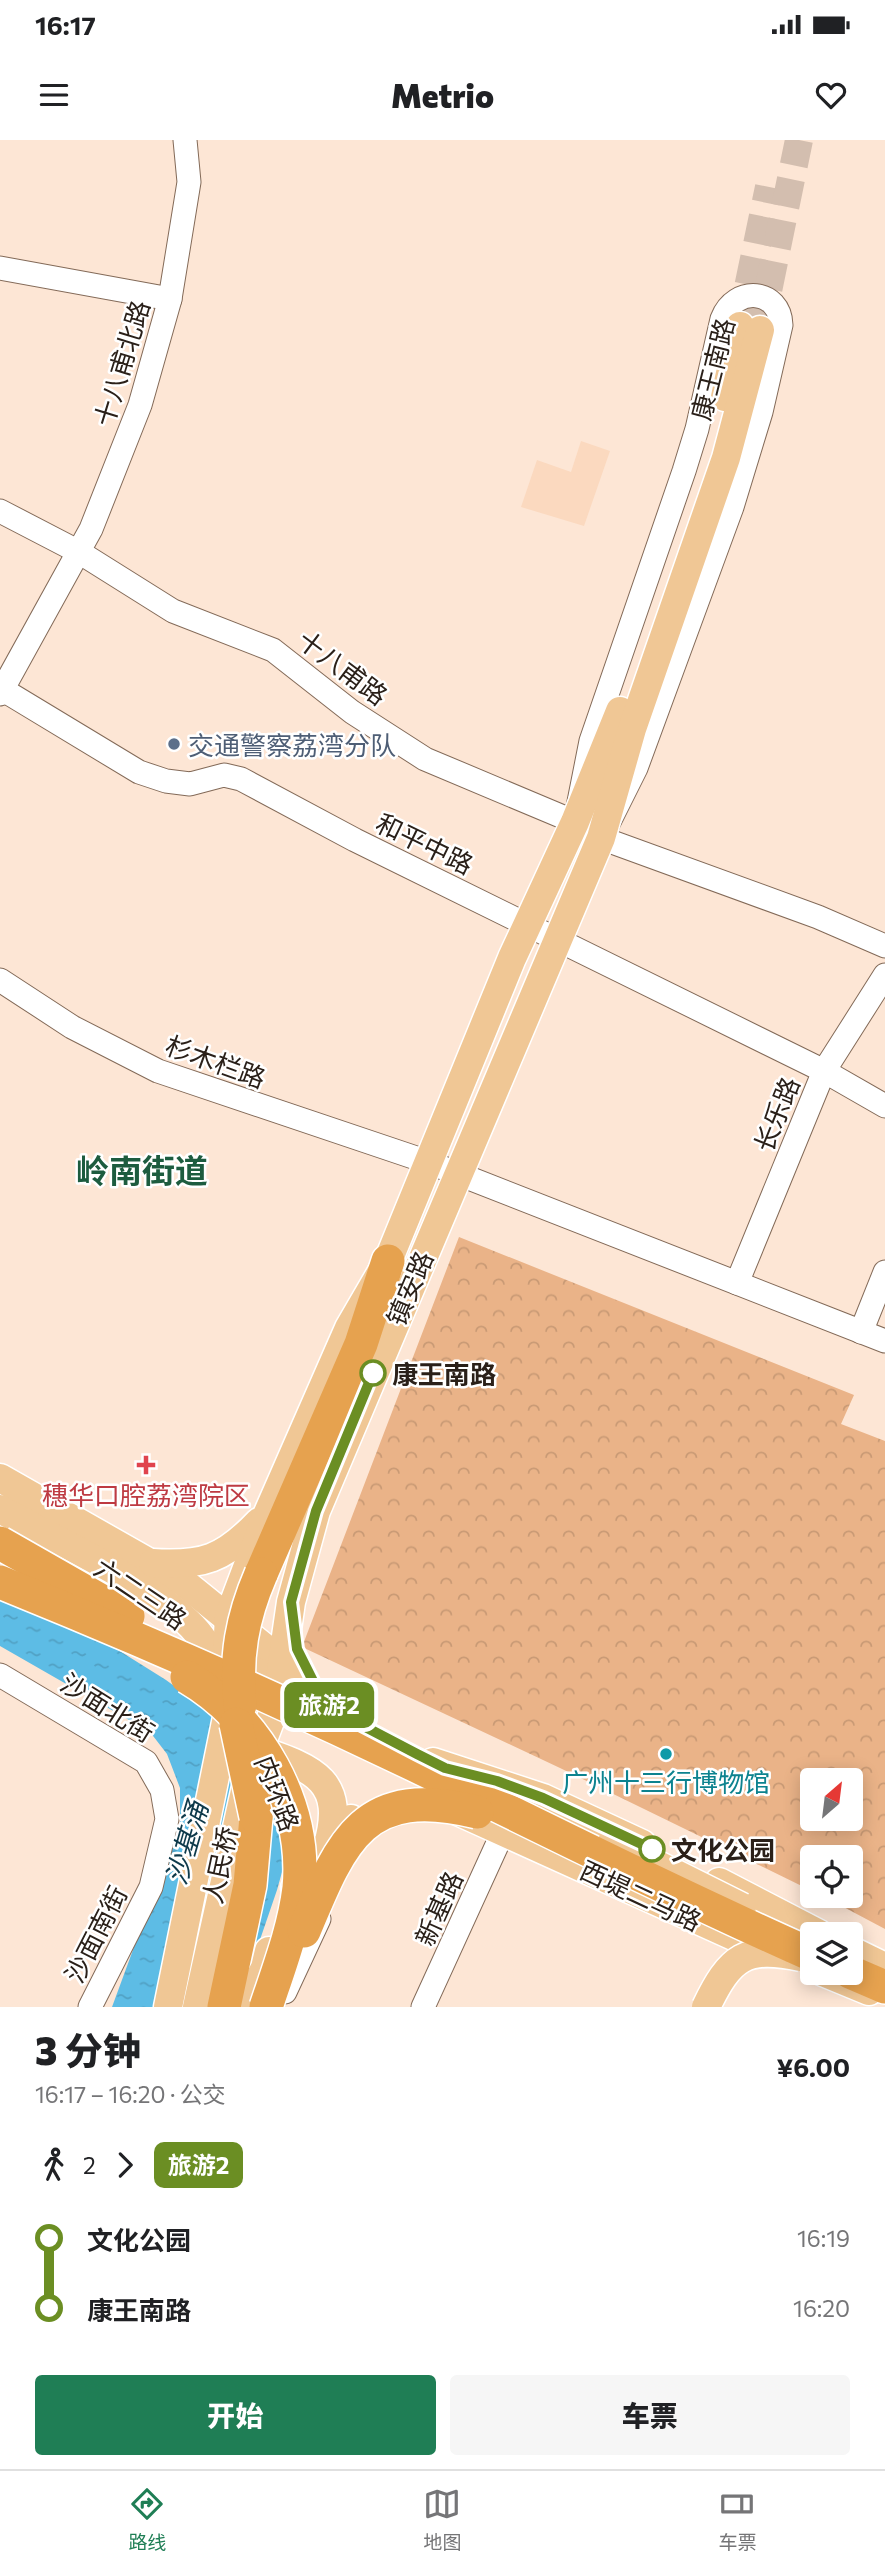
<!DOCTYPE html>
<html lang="zh">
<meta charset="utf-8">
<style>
:root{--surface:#fff;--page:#f6f6f6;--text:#202124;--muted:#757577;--line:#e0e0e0;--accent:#1f7e55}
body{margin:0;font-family:Commissioner,"Noto Sans SC",sans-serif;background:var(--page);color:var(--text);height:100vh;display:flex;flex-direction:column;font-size:26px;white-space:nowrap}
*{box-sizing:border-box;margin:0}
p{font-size:23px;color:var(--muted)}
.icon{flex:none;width:38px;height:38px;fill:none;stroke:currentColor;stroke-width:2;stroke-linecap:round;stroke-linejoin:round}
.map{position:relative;height:1867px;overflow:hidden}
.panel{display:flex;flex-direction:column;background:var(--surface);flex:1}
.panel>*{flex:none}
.badge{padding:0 14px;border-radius:10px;font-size:24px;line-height:46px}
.needle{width:46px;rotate:28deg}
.fabs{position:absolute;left:800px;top:1628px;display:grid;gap:14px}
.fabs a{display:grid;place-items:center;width:63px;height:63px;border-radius:7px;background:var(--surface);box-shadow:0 4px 18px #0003;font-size:35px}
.map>.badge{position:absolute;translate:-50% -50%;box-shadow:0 0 0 4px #fff}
.legs{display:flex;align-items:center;gap:10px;height:77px;padding:0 35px;font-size:23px}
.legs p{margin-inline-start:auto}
.head{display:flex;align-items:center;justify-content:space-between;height:119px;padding:0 35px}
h1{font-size:38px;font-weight:800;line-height:52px}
.button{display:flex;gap:14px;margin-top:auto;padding:14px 35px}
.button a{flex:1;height:80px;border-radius:7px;background:var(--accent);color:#fff;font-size:28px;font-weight:800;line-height:80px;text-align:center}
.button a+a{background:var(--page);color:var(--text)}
ul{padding:0 35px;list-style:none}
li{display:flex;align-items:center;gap:24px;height:70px;font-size:26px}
li i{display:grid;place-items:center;width:10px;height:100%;margin:0 9px;background:currentColor}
li i::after{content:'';width:18px;height:18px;margin:-9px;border:5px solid;border-radius:50%;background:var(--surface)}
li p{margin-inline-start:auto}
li:first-child i{background:linear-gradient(#0000 50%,currentColor 0)}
li:last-child i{background:linear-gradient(currentColor 50%,#0000 0)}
.status{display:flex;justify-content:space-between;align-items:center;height:49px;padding:0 35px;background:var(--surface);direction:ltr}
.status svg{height:19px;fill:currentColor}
header{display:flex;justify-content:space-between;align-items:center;height:91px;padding:0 35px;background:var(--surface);font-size:32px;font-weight:800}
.tabs{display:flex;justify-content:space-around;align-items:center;height:98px;border-top:2px solid var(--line);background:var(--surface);font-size:19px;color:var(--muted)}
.tabs a{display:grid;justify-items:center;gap:4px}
.tabs .active{color:var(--accent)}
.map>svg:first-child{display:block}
.built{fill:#fbd9bf}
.park{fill:url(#park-crowns);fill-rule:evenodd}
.water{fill:url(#water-ripples)}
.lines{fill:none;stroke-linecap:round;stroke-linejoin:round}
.major-tunnel{stroke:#d3beaf;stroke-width:28;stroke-dasharray:28 14;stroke-linecap:butt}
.minor-casing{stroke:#836a58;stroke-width:25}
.major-casing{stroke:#fff;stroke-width:31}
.highway-casing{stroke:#fff;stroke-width:36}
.minor{stroke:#fff;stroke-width:23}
.major{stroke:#f0c795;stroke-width:28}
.highway{stroke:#e6a24f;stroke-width:33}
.major-bridge-casing{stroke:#fff;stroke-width:31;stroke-linecap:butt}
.highway-bridge-casing{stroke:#fff;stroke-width:36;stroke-linecap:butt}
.major-bridge{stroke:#f0c795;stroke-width:28}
.highway-bridge{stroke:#e6a24f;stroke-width:33}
.line-1-casing{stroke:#fff;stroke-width:16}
.line-1{stroke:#6b8e23;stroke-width:10}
.service-dot{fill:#5c6f8a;stroke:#fff;stroke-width:2.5}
.stop-1-dot{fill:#fff;stroke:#6b8e23;stroke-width:3.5}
.health-dot{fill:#e0444e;stroke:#fff;stroke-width:2.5}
.culture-dot{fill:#0f9aa8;stroke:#fff;stroke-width:2.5}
.labels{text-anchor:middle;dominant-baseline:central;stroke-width:5;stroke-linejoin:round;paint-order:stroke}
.street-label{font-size:26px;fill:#2a2019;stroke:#fff}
.service-label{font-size:26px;fill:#4e5e75;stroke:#fff;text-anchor:start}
.stop-label{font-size:26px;font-weight:bold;fill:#2a2019;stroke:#fff;text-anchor:start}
.health-label{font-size:26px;fill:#be3a42;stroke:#fff}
.culture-label{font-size:26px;fill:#0d838f;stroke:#fff}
.water-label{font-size:28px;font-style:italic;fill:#0e3a4b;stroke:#fff}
.district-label{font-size:33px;font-weight:bold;fill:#1d5c3f;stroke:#fff}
</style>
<div class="status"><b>16:17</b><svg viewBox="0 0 49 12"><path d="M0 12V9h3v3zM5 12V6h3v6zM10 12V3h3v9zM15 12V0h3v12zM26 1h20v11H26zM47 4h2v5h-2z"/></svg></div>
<header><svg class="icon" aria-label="menu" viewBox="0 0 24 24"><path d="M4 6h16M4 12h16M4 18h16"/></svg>Metrio<svg class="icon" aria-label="heart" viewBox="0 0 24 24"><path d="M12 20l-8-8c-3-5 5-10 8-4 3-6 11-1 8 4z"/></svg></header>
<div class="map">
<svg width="885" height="1867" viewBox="0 0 885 1867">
<defs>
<pattern id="park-crowns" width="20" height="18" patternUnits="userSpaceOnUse" patternTransform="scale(1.75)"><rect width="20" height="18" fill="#eab388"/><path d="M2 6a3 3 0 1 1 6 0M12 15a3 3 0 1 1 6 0" fill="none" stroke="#c99a75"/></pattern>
<pattern id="water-ripples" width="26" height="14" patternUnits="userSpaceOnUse" patternTransform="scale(1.75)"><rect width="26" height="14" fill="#5dbce5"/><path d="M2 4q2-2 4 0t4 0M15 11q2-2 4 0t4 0" fill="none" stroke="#51a1c4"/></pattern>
</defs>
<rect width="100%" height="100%" fill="#fde6d5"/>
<!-- built -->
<polygon class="built" points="581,301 610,311 584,386 521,367 537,320 571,332"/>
<!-- park -->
<path class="park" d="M459,1097L854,1255L841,1284L885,1301V1789L821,1755H850V1717H812V1751L560,1628L302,1507ZM812,1640H850V1678H812Z"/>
<!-- water -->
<polygon class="water" points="0,1436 166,1540 207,1570 299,1671 277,1750 237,1867 112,1867 180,1682 180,1648 167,1614 150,1592 0,1506"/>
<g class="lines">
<!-- major-tunnel -->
<g class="major-tunnel">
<polyline points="740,186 769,47"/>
<polyline points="760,190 799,0"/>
</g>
<defs>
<g id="minor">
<polyline points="0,128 170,159"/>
<path d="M0,371L79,412L173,471L273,510L352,572L425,619L575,682L591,601L684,331L697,289L722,179C735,145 780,149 781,185L761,272L732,367L636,628L601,698L818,777L885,806"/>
<polyline points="0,548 139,632 166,641 190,644 224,635 241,639 355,700 824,931 885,966"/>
<polyline points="0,554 91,389 140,265 170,159 189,42 185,0"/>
<polyline points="0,840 72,887 158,931 428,1022 885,1201"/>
<polyline points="737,1143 824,931 885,835"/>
<polyline points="861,1192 885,1132"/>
<polyline points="0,1535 146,1622 162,1650 167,1679 151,1747 90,1867"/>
<polyline points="285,1852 319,1779"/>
<polyline points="423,1867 503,1692"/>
</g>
<g id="major">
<polyline points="725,257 740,186"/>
<polyline points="0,1338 183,1442 292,1530"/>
<path d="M0,1369C54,1400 159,1446 197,1492C209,1506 216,1524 220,1541"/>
<path d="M153,1423C203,1426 224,1419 259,1382"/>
<polyline points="227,1513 229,1476 267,1375 349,1188 388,1121 512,818 575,682 620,571"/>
<path d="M259,1610C315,1629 347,1641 327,1708"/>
<polyline points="433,1622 543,1658 642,1704"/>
<polyline points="453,1669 751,1804"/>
<polyline points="719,1742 819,1794"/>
<polyline points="295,1748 307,1726 351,1679"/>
<polyline points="850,1810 885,1827"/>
<polyline points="823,1832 869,1851"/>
<polyline points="168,1867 226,1582 240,1544 251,1532 270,1534 350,1580"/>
<polyline points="197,1867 247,1642 276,1565 291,1462 316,1371 601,698 632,589 726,318 760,190"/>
<polyline points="245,1867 265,1828 269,1811"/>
</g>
<g id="highway">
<polyline points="261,1434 361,1204 388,1121"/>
<polyline points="850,1832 885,1847"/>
<polyline points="224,1867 250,1745 256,1677"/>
</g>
</defs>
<!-- minor casing -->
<use href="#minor" class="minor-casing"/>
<!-- major casing -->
<use href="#major" class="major-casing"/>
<!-- highway casing -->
<use href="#highway" class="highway-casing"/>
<!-- minor -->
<use href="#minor" class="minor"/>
<!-- major -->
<use href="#major" class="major"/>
<!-- highway -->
<use href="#highway" class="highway"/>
<defs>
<g id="major-bridge">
<polyline points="612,1702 742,1767"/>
<path d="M706,1867C730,1817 745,1805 801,1817"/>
</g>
<g id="highway-bridge">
<polyline points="0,1403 128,1476"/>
<path d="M0,1442C163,1508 325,1580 482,1658C592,1712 700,1765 812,1815"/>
<path d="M187,1537C258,1579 307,1664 299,1748C294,1789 279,1828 266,1867"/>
<path d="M240,1565C235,1517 242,1478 261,1434"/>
<polyline points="236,1584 256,1677"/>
<path d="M304,1791C342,1699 364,1644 477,1672"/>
</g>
</defs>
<!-- major-bridge casing -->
<use href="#major-bridge" class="major-bridge-casing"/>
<!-- highway-bridge casing -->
<use href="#highway-bridge" class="highway-bridge-casing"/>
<!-- major-bridge -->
<use href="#major-bridge" class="major-bridge"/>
<!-- highway-bridge -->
<use href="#highway-bridge" class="highway-bridge"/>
</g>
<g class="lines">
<defs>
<polyline id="line-1" points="373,1233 316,1371 291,1462 297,1509 314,1543 331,1569 417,1614 445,1628 497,1641 543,1658 652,1709"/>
</defs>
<!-- line-1 casing -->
<use href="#line-1" class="line-1-casing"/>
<!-- line-1 -->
<use href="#line-1" class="line-1"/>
</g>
<!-- markers -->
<circle class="service-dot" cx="174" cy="604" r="7"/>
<g class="stop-1-dot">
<circle cx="373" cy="1233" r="12"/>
<circle cx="652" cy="1709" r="12"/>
</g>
<path class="health-dot" d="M142.5 1314.5h7v7h7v7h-7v7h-7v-7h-7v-7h7z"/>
<circle class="culture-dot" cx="666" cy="1614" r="7"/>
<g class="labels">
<!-- street labels -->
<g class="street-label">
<text transform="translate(121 223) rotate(-73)">十八甫北路</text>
<text transform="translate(712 229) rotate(-76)">康王南路</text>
<text transform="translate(343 527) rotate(37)">十八甫路</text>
<text transform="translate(425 703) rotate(26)">和平中路</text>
<text transform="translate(216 921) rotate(20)">杉木栏路</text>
<text transform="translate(776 974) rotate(-68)">长乐路</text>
<text transform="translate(409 1148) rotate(-67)">镇安路</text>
<text transform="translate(141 1453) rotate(34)">六二三路</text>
<text transform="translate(108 1567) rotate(32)">沙面北街</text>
<text transform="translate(278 1653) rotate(69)">内环路</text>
<text transform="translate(219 1725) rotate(-78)">人民桥</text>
<text transform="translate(641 1755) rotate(25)">西堤二马路</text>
<text transform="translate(438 1768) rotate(-66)">新基路</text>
<text transform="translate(95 1794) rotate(-63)">沙面南街</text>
</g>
<!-- service labels -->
<g class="service-label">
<text x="188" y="604">交通警察荔湾分队</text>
</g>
<!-- stop labels -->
<g class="stop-label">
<text x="392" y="1233">康王南路</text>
<text x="671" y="1709">文化公园</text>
</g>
<!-- health labels -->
<g class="health-label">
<text x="146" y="1354">穗华口腔荔湾院区</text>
</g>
<!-- culture labels -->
<g class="culture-label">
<text x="666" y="1641">广州十三行博物馆</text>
</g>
<!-- water labels -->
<g class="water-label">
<text transform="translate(186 1703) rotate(-74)">沙基涌</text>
</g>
<!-- district labels -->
<g class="district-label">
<text x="142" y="1029">岭南街道</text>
</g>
</g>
</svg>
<div class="fabs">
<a><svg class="needle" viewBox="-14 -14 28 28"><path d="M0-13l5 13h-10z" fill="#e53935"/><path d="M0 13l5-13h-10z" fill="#757577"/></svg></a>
<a><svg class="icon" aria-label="locate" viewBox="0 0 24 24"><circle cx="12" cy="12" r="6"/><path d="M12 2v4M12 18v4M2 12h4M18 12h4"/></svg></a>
<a><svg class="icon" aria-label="layers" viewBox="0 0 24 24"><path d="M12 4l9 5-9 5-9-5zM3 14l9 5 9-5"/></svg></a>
</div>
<b class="badge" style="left:329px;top:1565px;background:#6b8e23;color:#fff">旅游2</b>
</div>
<section class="panel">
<div class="head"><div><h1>3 分钟</h1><p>16:17 – 16:20 · 公交</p></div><b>¥6.00</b></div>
<div class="legs"><svg class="icon" aria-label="walk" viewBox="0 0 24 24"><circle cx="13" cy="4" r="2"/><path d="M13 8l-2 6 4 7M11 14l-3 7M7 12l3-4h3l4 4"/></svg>2<svg class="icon" aria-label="forward" viewBox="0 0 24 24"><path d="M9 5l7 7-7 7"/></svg><b class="badge" style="background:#6b8e23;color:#fff">旅游2</b></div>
<ul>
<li><i style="color:#6b8e23"></i><b>文化公园</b><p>16:19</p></li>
<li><i style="color:#6b8e23"></i><b>康王南路</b><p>16:20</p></li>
</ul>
<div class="button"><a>开始</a><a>车票</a></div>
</section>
<nav class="tabs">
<a class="active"><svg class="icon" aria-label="directions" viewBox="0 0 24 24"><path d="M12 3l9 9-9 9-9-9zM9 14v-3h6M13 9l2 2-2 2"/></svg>路线</a>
<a><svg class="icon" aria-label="map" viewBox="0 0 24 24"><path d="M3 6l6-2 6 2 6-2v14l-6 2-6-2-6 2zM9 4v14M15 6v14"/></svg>地图</a>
<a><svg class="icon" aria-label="tickets" viewBox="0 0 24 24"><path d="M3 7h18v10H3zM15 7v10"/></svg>车票</a>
</nav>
